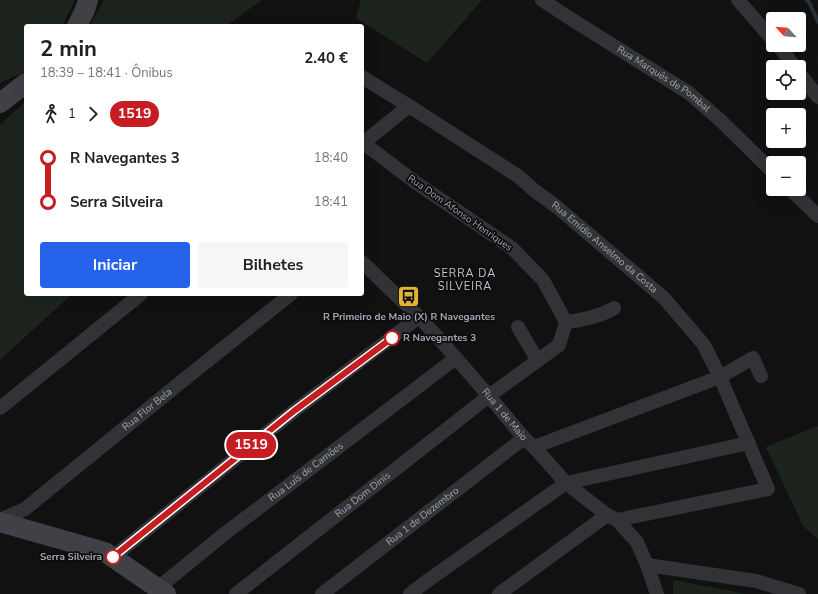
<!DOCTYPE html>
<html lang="pt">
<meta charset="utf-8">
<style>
:root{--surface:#fff;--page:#f6f6f6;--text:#202124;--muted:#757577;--accent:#2563eb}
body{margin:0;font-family:"Nunito Sans",sans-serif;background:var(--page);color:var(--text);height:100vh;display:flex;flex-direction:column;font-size:15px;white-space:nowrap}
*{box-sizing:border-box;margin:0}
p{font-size:13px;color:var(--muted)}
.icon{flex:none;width:22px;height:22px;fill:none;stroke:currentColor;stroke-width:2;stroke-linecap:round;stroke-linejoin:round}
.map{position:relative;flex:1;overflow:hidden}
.sheet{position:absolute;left:24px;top:24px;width:340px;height:272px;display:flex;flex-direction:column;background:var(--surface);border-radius:4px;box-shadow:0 4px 16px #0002}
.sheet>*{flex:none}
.badge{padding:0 8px;border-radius:13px;font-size:14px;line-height:26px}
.needle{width:26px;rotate:296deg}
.buttons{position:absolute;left:766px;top:12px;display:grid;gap:8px}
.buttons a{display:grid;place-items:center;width:40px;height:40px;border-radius:4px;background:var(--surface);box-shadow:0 4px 16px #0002;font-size:20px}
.map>.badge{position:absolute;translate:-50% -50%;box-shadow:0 0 0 2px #fff}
.legs{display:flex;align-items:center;gap:6px;height:44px;padding:0 16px;font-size:13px}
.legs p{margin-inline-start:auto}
.summary{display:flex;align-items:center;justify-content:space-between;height:68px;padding:0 16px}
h1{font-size:22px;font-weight:700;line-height:30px}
.primary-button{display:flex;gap:8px;margin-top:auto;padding:8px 16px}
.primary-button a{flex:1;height:46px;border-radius:4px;background:var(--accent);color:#fff;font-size:16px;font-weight:700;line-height:46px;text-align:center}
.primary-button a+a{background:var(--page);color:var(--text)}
ul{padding:0 16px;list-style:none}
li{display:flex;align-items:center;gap:14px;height:44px;font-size:15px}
li i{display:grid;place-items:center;width:6px;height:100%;margin:0 5px;background:currentColor}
li i::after{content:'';width:10px;height:10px;margin:-5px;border:3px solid;border-radius:50%;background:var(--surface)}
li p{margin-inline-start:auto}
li:first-child i{background:linear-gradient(#0000 50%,currentColor 0)}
li:last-child i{background:linear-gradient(currentColor 50%,#0000 0)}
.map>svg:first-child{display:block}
.green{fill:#1d241e}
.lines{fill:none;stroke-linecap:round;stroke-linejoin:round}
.stream{stroke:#2a3037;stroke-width:4}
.street{stroke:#323337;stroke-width:14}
.secondary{stroke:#404147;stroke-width:20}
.line-1-casing{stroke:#fff;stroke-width:9}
.line-1{stroke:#c61d23;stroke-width:6}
.stop-1-dot{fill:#fff;stroke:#c61d23;stroke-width:2}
.labels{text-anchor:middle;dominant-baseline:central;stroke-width:3.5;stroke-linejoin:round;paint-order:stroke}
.street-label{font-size:10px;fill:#a3a7b2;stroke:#0c0c0d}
.poi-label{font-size:10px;font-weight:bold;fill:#a3a7b2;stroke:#0c0c0d}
.stop-label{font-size:10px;font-weight:bold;fill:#a3a7b2;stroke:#0c0c0d;text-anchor:start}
.neighbourhood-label{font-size:11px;letter-spacing:1px;fill:#c4c6ce;stroke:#0c0c0d}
</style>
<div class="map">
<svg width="818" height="594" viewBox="0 0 818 594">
<rect width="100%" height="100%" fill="#111112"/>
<!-- green -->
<g class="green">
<polygon points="0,0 75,0 62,26 26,26 26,71 25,72 0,83"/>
<polygon points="104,0 262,0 226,26 90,26"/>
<polygon points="361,0 482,0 427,63 356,18"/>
<polygon points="26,101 26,294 72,294 0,360 0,125"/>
<polygon points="818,426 818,539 803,526 766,447"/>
<polygon points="673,580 746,594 673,594"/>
</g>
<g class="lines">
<!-- stream -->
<polyline class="stream" points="807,0 810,4 818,22"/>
<!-- street -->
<g class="street">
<path id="s1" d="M542,0L571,19L689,93L720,120L773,172"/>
<polyline points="738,0 773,40"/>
<polyline points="778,45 795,67"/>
<polyline points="799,73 818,97"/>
<path id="s2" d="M362,77L409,106L518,176L535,191L557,207L664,298L704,345L720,377L768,489L617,520"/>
<polyline points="363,143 409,106"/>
<polyline points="790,189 818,216"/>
<path id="s3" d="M362,262L419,317L442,342L489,396L524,438L534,447L566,483L607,515L617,520L637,542L647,565L657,594"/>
<path d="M566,322C582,320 600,317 614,308"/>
<polyline points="518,327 538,361"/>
<polyline points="0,408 141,294"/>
<polyline points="534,447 720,377 753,358 761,376"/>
<path id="s4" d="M0,520L25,509L181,382L291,294"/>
<polyline points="113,557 294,411 419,317"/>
<polyline points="647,565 756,581 799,594"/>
<path id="s5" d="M158,588L223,535L456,358"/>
<path id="s6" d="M236,594L489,396L559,345L566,322L543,280L512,248L415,182L362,142"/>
<path id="s7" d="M322,594L524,438"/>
<polyline points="410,594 427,581 566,483 749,443"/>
<polyline points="499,594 607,515"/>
</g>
<!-- secondary -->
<g class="secondary">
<polyline points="77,26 85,10 88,0"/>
<polyline points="0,103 26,83"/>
<polyline points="0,522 105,552 166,594"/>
</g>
</g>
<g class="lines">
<defs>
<polyline id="line-1" points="113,557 294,411 392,338"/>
</defs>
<!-- line-1 casing -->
<use href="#line-1" class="line-1-casing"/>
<!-- line-1 -->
<use href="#line-1" class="line-1"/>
</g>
<!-- icons -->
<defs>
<symbol id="bus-square" viewBox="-11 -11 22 22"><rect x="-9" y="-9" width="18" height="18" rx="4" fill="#e3b238" stroke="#0c0c0d"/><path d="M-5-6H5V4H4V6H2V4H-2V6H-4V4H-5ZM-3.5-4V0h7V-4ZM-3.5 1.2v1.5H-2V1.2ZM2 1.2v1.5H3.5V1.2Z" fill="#111"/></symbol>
</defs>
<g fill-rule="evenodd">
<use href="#bus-square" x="396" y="284" width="25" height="25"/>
</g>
<!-- markers -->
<g class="stop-1-dot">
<circle cx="392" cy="338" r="7"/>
<circle cx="113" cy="557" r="7"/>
</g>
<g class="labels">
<!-- street labels -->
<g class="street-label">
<text stroke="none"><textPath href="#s1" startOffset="145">Rua Marquês de Pombal</textPath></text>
<text transform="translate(460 213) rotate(35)">Rua Dom Afonso Henriques</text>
<text stroke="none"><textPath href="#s2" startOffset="297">Rua Emídio Anselmo da Costa</textPath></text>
<text stroke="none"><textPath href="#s4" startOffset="185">Rua Flor Bela</textPath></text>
<text stroke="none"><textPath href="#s3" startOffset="209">Rua 1 de Maio</textPath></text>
<text stroke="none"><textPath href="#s5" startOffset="188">Rua Luís de Camões</textPath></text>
<text stroke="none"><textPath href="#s6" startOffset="161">Rua Dom Dinis</textPath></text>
<text stroke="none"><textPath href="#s7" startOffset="127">Rua 1 de Dezembro</textPath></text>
</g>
<!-- poi labels -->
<g class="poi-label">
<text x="409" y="317">R Primeiro de Maio (X) R Navegantes</text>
</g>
<!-- stop labels -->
<g class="stop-label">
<text x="403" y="338">R Navegantes 3</text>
<text x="102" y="557" text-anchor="end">Serra Silveira</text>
</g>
<!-- neighbourhood labels -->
<g class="neighbourhood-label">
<text x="465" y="273">SERRA DA<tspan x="465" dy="13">SILVEIRA</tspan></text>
</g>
</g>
</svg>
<div class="buttons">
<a><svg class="needle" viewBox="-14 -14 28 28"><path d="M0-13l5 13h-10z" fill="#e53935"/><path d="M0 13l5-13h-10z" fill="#757577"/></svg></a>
<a><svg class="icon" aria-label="locate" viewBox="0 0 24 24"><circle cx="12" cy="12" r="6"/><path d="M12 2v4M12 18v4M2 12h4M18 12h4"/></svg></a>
<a>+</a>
<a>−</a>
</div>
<b class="badge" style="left:251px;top:445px;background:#c61d23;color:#fff">1519</b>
<section class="sheet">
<div class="summary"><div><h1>2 min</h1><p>18:39 – 18:41 · Ônibus</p></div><b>2.40 €</b></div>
<div class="legs"><svg class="icon" aria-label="walk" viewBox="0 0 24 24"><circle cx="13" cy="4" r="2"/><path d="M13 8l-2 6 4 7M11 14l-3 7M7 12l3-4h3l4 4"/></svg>1<svg class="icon" aria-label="forward" viewBox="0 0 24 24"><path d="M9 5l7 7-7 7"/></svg><b class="badge" style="background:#c61d23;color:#fff">1519</b></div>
<ul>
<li><i style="color:#c61d23"></i><b>R Navegantes 3</b><p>18:40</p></li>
<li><i style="color:#c61d23"></i><b>Serra Silveira</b><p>18:41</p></li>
</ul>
<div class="primary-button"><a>Iniciar</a><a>Bilhetes</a></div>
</section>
</div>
